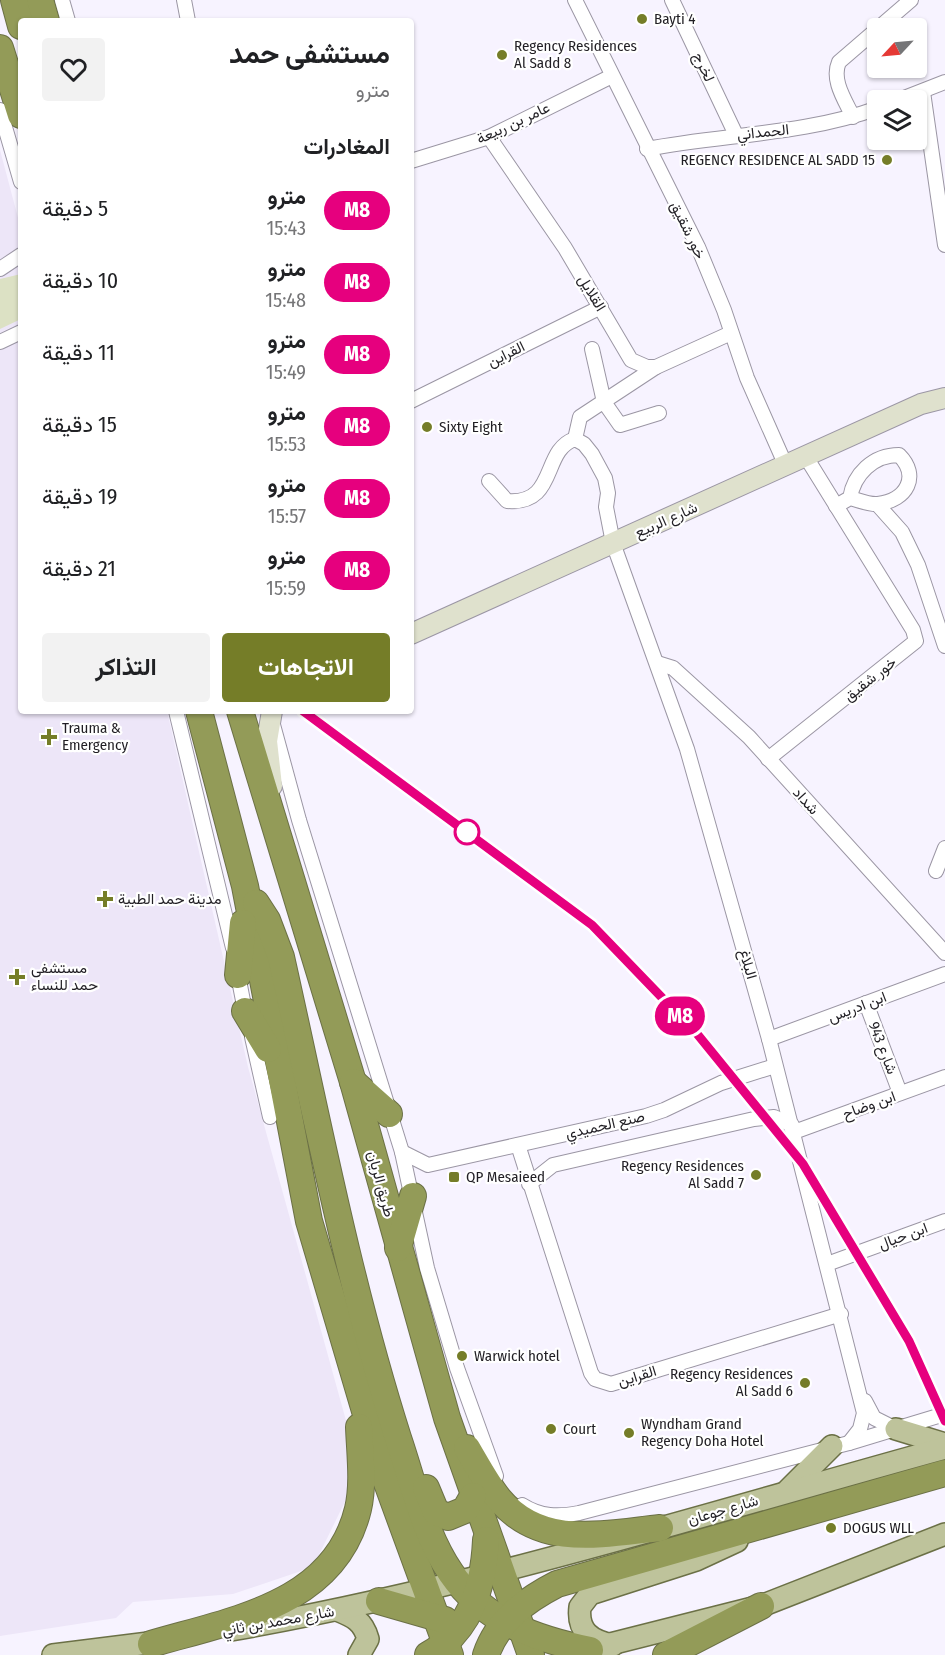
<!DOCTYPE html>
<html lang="ar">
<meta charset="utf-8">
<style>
:root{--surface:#fff;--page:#f2f2f2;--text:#202124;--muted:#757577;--accent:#757d28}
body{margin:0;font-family:"Fira Sans Condensed",Vazirmatn,sans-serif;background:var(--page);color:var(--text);direction:rtl;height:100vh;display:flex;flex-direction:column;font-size:22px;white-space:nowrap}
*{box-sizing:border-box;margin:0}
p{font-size:20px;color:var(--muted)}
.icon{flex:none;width:33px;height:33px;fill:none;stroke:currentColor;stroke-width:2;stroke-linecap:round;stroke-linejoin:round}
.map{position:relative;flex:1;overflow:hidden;direction:ltr}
.sheet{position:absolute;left:18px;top:18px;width:396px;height:696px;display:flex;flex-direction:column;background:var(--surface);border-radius:6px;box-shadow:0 2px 4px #0004;direction:rtl}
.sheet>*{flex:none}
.badge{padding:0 12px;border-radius:20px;font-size:21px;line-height:39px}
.needle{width:39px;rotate:244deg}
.fabs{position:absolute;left:867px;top:18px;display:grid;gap:12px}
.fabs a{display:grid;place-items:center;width:60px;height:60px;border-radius:6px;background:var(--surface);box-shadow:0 2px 4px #0004;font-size:30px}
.map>.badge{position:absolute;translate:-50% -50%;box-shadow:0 0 0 3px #fff}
h2{padding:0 24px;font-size:22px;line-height:54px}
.round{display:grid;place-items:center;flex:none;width:63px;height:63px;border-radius:6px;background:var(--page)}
.overview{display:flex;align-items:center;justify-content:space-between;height:102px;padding:0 24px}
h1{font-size:28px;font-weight:700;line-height:45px}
.button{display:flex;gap:12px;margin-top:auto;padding:12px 24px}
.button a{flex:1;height:69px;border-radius:6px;background:var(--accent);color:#fff;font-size:24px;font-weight:700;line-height:69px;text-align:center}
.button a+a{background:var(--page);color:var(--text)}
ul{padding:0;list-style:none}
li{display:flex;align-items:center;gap:18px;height:72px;padding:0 24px}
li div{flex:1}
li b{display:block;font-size:22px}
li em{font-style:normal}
li .badge{min-width:66px;font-weight:700;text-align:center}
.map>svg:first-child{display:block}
.built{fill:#ede6f8}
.green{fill:#dce1c4}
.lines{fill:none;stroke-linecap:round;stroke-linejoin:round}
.street-casing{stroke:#9b96a4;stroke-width:16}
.secondary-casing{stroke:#9b96a4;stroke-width:22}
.primary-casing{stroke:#6b7046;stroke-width:24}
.highway-casing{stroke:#6b7046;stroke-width:28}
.street{stroke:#fff;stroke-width:14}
.secondary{stroke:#dfe1cd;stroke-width:20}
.primary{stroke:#bec39b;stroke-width:21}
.highway{stroke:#939b58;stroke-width:26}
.line-casing{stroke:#fff;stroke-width:14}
.line{stroke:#e6007e;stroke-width:9}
.poi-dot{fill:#757d28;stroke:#fff;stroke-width:2}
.stop-dot{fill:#fff;stroke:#e6007e;stroke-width:3}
.labels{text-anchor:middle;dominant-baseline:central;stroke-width:4.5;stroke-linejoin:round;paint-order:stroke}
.poi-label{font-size:15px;fill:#211f24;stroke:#fff;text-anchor:start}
.street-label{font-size:15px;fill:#211f24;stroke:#fff}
</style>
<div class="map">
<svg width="945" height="1655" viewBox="0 0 945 1655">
<rect width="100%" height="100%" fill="#f7f3ff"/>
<!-- built -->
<polygon class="built" points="0,150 21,229 21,711 167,711 248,1067 360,1471 313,1567 233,1594 133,1602 116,1618 0,1636"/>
<!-- green -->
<polygon class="green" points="21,274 21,319 0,329 0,279"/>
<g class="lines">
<defs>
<g id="street">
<polyline points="62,0 68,21"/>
<polyline points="184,0 188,21"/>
<polyline points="575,0 698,247 724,310 747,378 786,466"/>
<polyline points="672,0 736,135"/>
<polyline points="923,92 945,245"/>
<polyline points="899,100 945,82"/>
<polyline points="0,110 21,182"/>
<path d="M853,117C845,100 831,80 839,62L911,0"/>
<polyline points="489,137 565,248 631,360 647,367 656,367 731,333"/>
<path d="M647,149C724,134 804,135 878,108"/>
<polyline points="411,161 489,137 612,76"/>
<polyline points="0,269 21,255"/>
<polyline points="0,342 21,332"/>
<polyline points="592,349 604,402 620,425 659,413"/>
<polyline points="411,401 601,307"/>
<polyline points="575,439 580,417 656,367"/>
<path d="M489,481L507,501C558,505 541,450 575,439L584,444L592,454L605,478L608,493L606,507L613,543L687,749L769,1039L864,1413L860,1429L849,1443"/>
<polyline points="877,504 902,532 918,565 945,646"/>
<path d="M836,506L850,498C854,474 873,455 899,455C920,476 907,500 878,504C869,505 858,500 850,498"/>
<polyline points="657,663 673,668 749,737 945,953"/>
<polyline points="176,711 233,948"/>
<polyline points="272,721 299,820 402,1152 427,1268 457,1368 496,1476"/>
<polyline points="768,759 916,641 913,630 806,457"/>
<polyline points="936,871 945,848"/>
<polyline points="237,970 246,1016"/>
<polyline points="866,1003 900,1093"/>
<polyline points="252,1037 270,1117"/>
<polyline points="769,1039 945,974"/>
<polyline points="794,1132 945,1077"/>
<polyline points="518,1145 591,1373 595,1379 611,1384 841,1314"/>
<polyline points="402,1152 428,1165 646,1116 664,1110 721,1083 775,1066"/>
<polyline points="529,1184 553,1165 754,1119 774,1117 792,1125"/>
<polyline points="827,1264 945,1221"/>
<polyline points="865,1401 874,1418 896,1429"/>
<path d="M522,1505C541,1517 558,1517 579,1513L849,1443L945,1414"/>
</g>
<g id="secondary">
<polyline points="411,634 921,404 945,398"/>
<polyline points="272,786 267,741 272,711"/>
</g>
<g id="primary">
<polyline points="896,1429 945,1444"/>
<polyline points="788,1490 832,1446"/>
<path d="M337,1610C354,1617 363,1621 368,1639L359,1655"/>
<path d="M231,1630C473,1588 708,1513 945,1448"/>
<path d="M613,1645C591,1641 577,1631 580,1607L590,1594L696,1560L737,1541"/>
<polyline points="575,1653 761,1606 945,1534"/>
<polyline points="53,1655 165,1641"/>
</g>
<g id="highway">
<polyline points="14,0 21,26"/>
<polyline points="40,0 46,21"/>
<polyline points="0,48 21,115"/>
<polyline points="199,711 245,886 309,1221 383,1472 450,1655"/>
<polyline points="240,711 353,1082 447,1418 531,1655"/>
<path d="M256,903L267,920L281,957C317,1118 348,1281 398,1438C413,1482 424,1534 451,1573C484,1621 535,1639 590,1650"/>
<polyline points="238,975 243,923"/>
<polyline points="245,1011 268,1049"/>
<polyline points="353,1082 389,1114"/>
<polyline points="398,1248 413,1196"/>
<path d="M467,1448C477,1465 487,1484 499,1499C541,1549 603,1534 660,1528"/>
<polyline points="426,1488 436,1512 448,1517 465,1510 473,1496"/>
<polyline points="379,1601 445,1620"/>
<path d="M151,1644C232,1620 335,1605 358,1509C364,1483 360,1454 359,1427"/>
<path d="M428,1655C470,1631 484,1585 486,1540"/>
<path d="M486,1655C498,1620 526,1600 557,1584L945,1473"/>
<polyline points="666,1655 761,1606"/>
</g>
</defs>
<!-- street casing -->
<use href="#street" class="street-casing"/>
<!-- secondary casing -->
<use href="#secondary" class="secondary-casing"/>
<!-- primary casing -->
<use href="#primary" class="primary-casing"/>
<!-- highway casing -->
<use href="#highway" class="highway-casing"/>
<!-- street -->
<use href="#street" class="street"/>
<!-- secondary -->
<use href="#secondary" class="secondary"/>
<!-- primary -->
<use href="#primary" class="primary"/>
<!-- highway -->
<use href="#highway" class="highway"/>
</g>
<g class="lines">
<defs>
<polyline id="line" points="303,711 592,925 698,1035 803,1164 909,1341 945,1421"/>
</defs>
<!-- line casing -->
<use href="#line" class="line-casing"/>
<!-- line -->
<use href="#line" class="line"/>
</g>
<!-- markers -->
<g class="poi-dot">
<circle cx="642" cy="19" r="6"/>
<circle cx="502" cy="55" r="6"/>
<circle cx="887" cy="160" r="6"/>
<circle cx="427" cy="427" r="6"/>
<path d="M46 728h6v6h6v6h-6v6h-6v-6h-6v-6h6z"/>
<path d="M102 890h6v6h6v6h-6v6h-6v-6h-6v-6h6z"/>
<path d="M14 968h6v6h6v6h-6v6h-6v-6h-6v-6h6z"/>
<circle cx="756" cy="1175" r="6"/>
<rect x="448" y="1171" width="12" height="12" rx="3"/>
<circle cx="462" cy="1356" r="6"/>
<circle cx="805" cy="1383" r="6"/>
<circle cx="551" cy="1429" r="6"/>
<circle cx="629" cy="1433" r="6"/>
<circle cx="831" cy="1528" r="6"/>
</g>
<circle class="stop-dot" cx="467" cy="832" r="12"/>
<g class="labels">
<!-- poi labels -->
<g class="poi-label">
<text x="654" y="19">Bayti 4</text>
<text x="514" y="46">Regency Residences<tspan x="514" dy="17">Al Sadd 8</tspan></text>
<text x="875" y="160" text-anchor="end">REGENCY RESIDENCE AL SADD 15</text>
<text x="439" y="427">Sixty Eight</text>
<text x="62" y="728">Trauma &amp;<tspan x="62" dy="17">Emergency</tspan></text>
<text x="118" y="899">مدينة حمد الطبية</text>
<text x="31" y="968">مستشفى<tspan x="31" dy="17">حمد للنساء</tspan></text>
<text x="744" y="1166" text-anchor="end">Regency Residences<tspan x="744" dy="17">Al Sadd 7</tspan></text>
<text x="466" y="1177">QP Mesaieed</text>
<text x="474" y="1356">Warwick hotel</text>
<text x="793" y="1374" text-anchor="end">Regency Residences<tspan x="793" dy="17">Al Sadd 6</tspan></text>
<text x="641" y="1424">Wyndham Grand<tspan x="641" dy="17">Regency Doha Hotel</tspan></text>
<text x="563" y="1429">Court</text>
<text x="843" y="1528">DOGUS WLL</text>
</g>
<!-- street labels -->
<g class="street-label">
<text transform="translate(704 67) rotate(65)">لخرج</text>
<text transform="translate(513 123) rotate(-25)">عامر بن ربيعة</text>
<text transform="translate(763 132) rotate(-6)">الحمداني</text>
<text transform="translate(688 230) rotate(64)">خور شقيق</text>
<text transform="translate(592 293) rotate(59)">القلايل</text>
<text transform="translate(506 354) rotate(-26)">القراين</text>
<text transform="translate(666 520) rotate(-24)">شارع الربيع</text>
<text transform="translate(870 679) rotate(-38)">خور شقيق</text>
<text transform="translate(806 801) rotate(48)">شداد</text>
<text transform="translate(748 964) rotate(74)">البلاغ</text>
<text transform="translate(857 1007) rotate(-21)">ابن ادريس</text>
<text transform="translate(883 1048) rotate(69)">شارع 943</text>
<text transform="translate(869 1105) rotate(-20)">ابن وضاح</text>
<text transform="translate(605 1125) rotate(-13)">صنع الحميدي</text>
<text transform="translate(381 1184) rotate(75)">طريق الريان</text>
<text transform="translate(903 1236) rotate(-20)">ابن حيال</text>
<text transform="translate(637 1376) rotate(-17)">القراين</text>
<text transform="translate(723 1510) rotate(-16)">شارع جوعان</text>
<text transform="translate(278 1621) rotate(-10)">شارع محمد بن ثاني</text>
</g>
</g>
</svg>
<div class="fabs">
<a><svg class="needle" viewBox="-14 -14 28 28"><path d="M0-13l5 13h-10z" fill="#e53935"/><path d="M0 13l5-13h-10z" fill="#757577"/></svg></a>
<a><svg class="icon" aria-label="layers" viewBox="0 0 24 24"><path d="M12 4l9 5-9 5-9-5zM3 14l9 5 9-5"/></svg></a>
</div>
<b class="badge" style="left:680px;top:1016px;background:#e6007e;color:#fff">M8</b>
<section class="sheet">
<div class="overview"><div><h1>مستشفى حمد</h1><p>مترو</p></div><a class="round"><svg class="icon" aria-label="heart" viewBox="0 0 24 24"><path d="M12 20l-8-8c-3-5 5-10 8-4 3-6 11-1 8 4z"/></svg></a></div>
<h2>المغادرات</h2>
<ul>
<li><span class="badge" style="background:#e6007e;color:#fff">M8</span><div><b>مترو</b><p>15:43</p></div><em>5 دقيقة</em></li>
<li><span class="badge" style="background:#e6007e;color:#fff">M8</span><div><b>مترو</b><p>15:48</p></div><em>10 دقيقة</em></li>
<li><span class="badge" style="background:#e6007e;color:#fff">M8</span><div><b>مترو</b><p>15:49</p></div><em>11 دقيقة</em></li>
<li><span class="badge" style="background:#e6007e;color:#fff">M8</span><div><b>مترو</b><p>15:53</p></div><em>15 دقيقة</em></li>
<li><span class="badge" style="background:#e6007e;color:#fff">M8</span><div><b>مترو</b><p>15:57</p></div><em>19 دقيقة</em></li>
<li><span class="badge" style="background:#e6007e;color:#fff">M8</span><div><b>مترو</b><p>15:59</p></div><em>21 دقيقة</em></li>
</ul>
<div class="button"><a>الاتجاهات</a><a>التذاكر</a></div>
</section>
</div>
